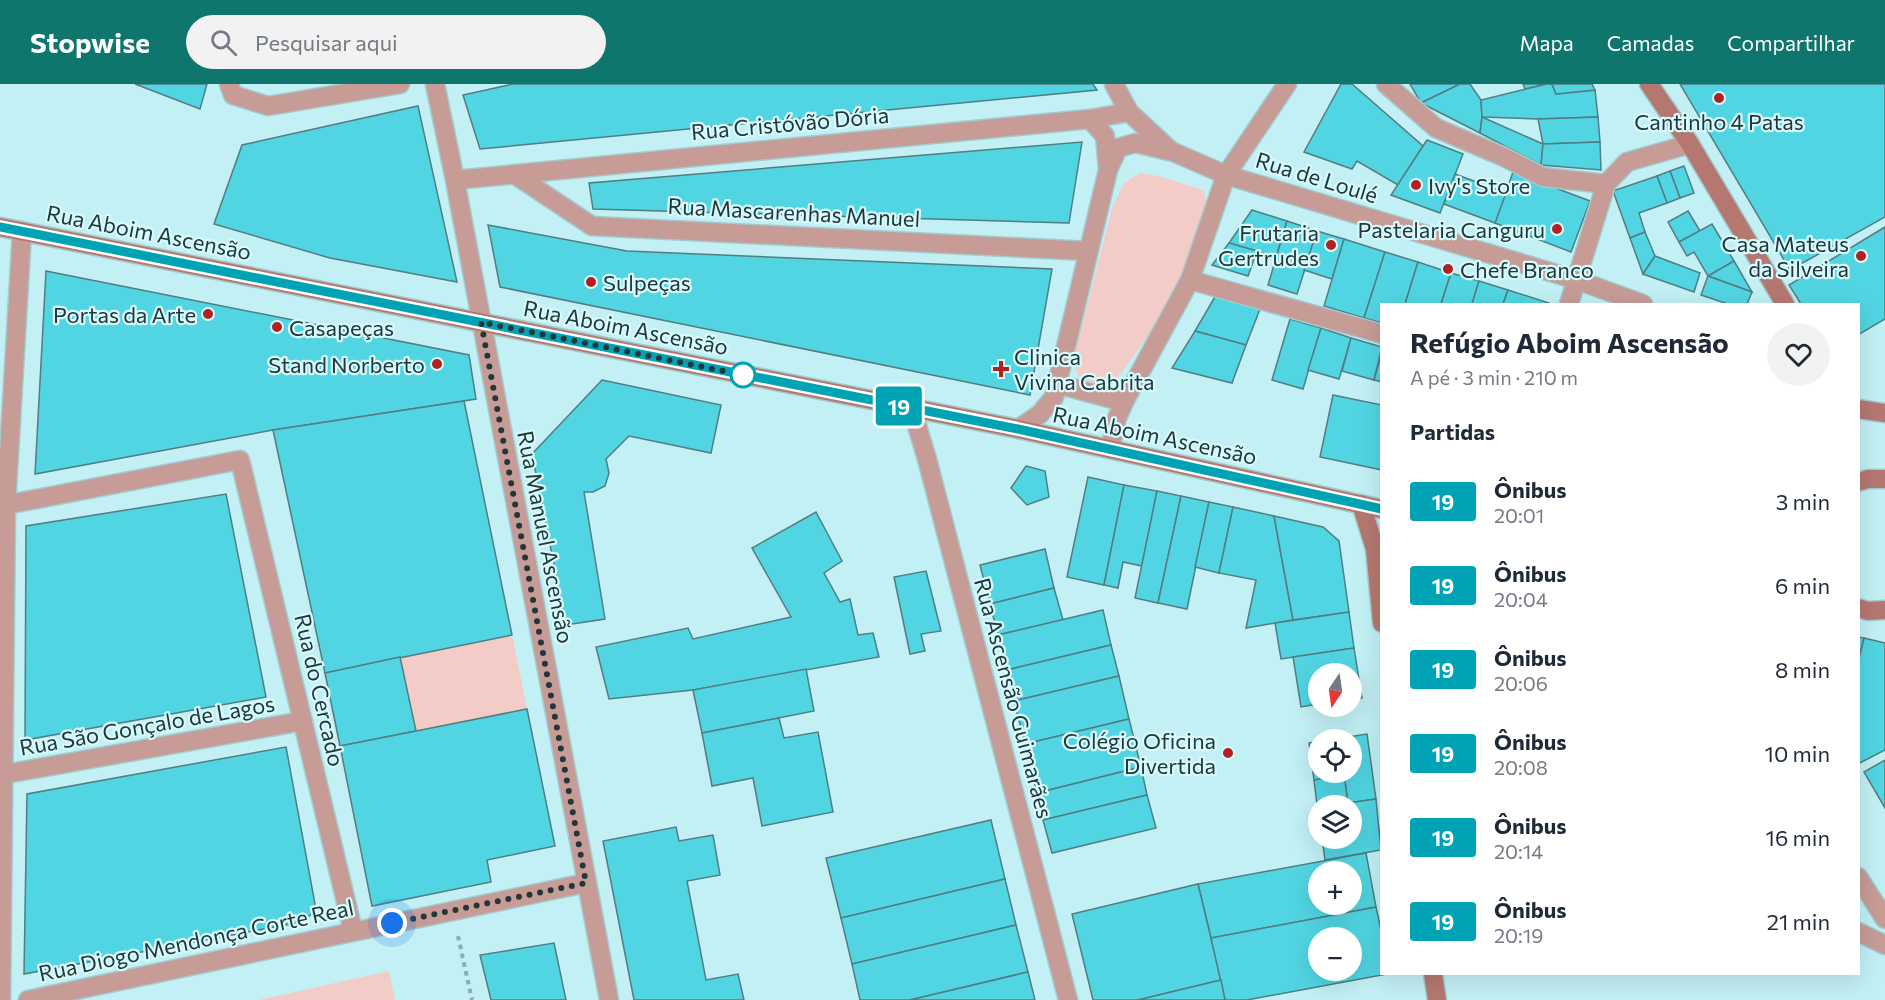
<!DOCTYPE html>
<html lang="pt">
<meta charset="utf-8">
<style>
:root{--surface:#fff;--page:#f2f2f3;--text:#1f2937;--muted:#747a83;--accent:#0f766e}
body{margin:0;font-family:Commissioner,sans-serif;background:var(--page);color:var(--text);height:100vh;display:flex;flex-direction:column;font-size:22px;white-space:nowrap}
*{box-sizing:border-box;margin:0}
p{font-size:20px;color:var(--muted)}
.icon{flex:none;width:33px;height:33px;fill:none;stroke:currentColor;stroke-width:2;stroke-linecap:round;stroke-linejoin:round}
.map{position:relative;flex:1;overflow:hidden}
.sheet{position:absolute;left:1380px;top:219px;width:480px;height:672px;display:flex;flex-direction:column;background:var(--surface);border-radius:0px;box-shadow:0 6px 24px #0002}
.sheet>*{flex:none}
.badge{padding:0 12px;border-radius:4px;font-size:21px;line-height:39px}
.needle{width:39px;rotate:193deg}
.tools{position:absolute;left:1308px;top:579px;display:grid;gap:12px}
.tools a{display:grid;place-items:center;width:54px;height:54px;border-radius:50%;background:var(--surface);box-shadow:0 6px 24px #0002;font-size:30px}
.you{position:absolute;width:30px;height:30px;margin:-15px;border:4px solid #fff;border-radius:50%;background:#1a73e8;box-shadow:0 0 0 9px #1a73e833}
.map>.badge{position:absolute;translate:-50% -50%;box-shadow:0 0 0 3px #fff}
h2{padding:0 30px;font-size:22px;line-height:54px}
.round{display:grid;place-items:center;flex:none;width:63px;height:63px;border-radius:32px;background:var(--page)}
.head{display:flex;align-items:center;justify-content:space-between;height:102px;padding:0 30px}
h1{font-size:28px;font-weight:700;line-height:45px}
ul{padding:0;list-style:none}
li{display:flex;align-items:center;gap:18px;height:84px;padding:0 30px}
li div{flex:1}
li b{display:block;font-size:22px}
li em{font-style:normal}
li .badge{min-width:66px;font-weight:700;text-align:center}
header{display:flex;align-items:center;gap:36px;box-sizing:border-box;height:84px;padding:0 30px;background:var(--accent);color:#fff}
header strong{font-size:28px}
nav{display:flex;gap:33px;margin-inline-start:auto;font-size:21px}
.search{width:420px;height:54px;background:var(--page);display:flex;align-items:center;gap:15px;box-sizing:border-box;padding:0 21px;border-radius:33px;color:var(--muted);font-size:22px}
.map>svg:first-child{display:block}
.green{fill:#f3ccc7}
.building{fill:#51d5e2;stroke:#527d81;stroke-width:1.5;fill-rule:evenodd}
.lines{fill:none;stroke-linecap:round;stroke-linejoin:round}
.street-casing{stroke:#a2cbcf;stroke-width:21}
.secondary-casing{stroke:#a2cbcf;stroke-width:21}
.path{stroke:#89adb1;stroke-width:4;stroke-dasharray:4.5 4.5;stroke-linecap:butt}
.street{stroke:#c79c97;stroke-width:18}
.secondary{stroke:#b57871;stroke-width:18}
.line-casing{stroke:#fff;stroke-width:14}
.line{stroke:#00a3b4;stroke-width:9}
.walk{stroke:#233638;stroke-width:6;stroke-dasharray:0 10.8}
.poi-dot{fill:#b22122;stroke:#d6fbff;stroke-width:2}
.stop-dot{fill:#fff;stroke:#00a3b4;stroke-width:3}
.labels{text-anchor:middle;dominant-baseline:central;stroke-width:4.5;stroke-linejoin:round;paint-order:stroke}
.poi-label{font-size:22px;fill:#233638;stroke:#d6fbff;text-anchor:end}
.street-label{font-size:22px;fill:#233638;stroke:#d6fbff}
</style>
<header>
<strong>Stopwise</strong>
<div class="search"><svg class="icon" aria-label="search" viewBox="0 0 24 24"><circle cx="10" cy="10" r="6"/><path d="M15 15l6 6"/></svg>Pesquisar aqui</div>
<nav><a>Mapa</a><a>Camadas</a><a>Compartilhar</a></nav>
</header>
<div class="map">
<svg width="1885" height="916" viewBox="0 0 1885 916">
<rect width="100%" height="100%" fill="#c2f0f5"/>
<!-- green -->
<g class="green">
<polygon points="1140,89 1158,92 1203,106 1208,123 1190,196 1118,293 1103,302 1085,300 1076,288 1075,269 1112,124 1124,99"/>
<polygon points="512,551 527,625 416,647 400,573"/>
<polygon points="389,887 395,916 259,916"/>
</g>
<!-- building -->
<g class="building">
<polygon points="135,0 207,0 200,25"/>
<polygon points="513,0 1093,0 1097,6 480,65 463,11"/>
<polygon points="1341,0 1352,0 1423,62 1398,101 1357,77 1352,85 1304,68"/>
<polygon points="1410,0 1460,0 1421,19"/>
<polygon points="1460,0 1470,0 1481,16 1482,33 1480,49 1421,19"/>
<polygon points="1523,0 1547,0 1525,5"/>
<polygon points="1547,0 1552,0 1556,10 1595,6 1598,33 1538,35 1482,33 1481,16"/>
<polygon points="1552,0 1592,0 1595,6 1556,10"/>
<polygon points="1680,0 1885,0 1885,133 1790,186"/>
<polygon points="418,22 457,198 330,174 214,140 242,61"/>
<polygon points="1482,33 1543,60 1541,81 1480,49"/>
<polygon points="1598,33 1600,58 1543,60 1538,35"/>
<polygon points="1427,56 1463,70 1440,129 1391,111"/>
<polygon points="1082,58 1069,139 593,125 589,99"/>
<polygon points="1600,58 1601,86 1541,81 1543,60"/>
<polygon points="1684,82 1694,109 1680,114 1670,87"/>
<polygon points="1670,87 1680,114 1667,119 1657,92"/>
<polygon points="1513,88 1590,117 1571,168 1495,139"/>
<polygon points="1455,90 1506,109 1495,139 1444,120"/>
<polygon points="1657,92 1667,119 1639,129 1645,148 1630,154 1613,107"/>
<polygon points="1252,126 1287,137 1276,173 1229,159"/>
<polygon points="1688,127 1700,147 1679,158 1668,138"/>
<polygon points="1287,137 1317,147 1297,210 1268,201"/>
<polygon points="1712,140 1734,177 1708,192 1694,168 1687,172 1679,158"/>
<polygon points="488,141 627,167 1052,185 1030,311 500,203"/>
<polygon points="1885,143 1885,235 1858,251 1858,220 1801,220 1789,201"/>
<polygon points="1317,147 1344,155 1332,195 1304,186"/>
<polygon points="1645,148 1655,172 1643,190 1630,154"/>
<polygon points="1344,155 1385,168 1364,234 1324,222"/>
<polygon points="1229,159 1257,167 1248,192 1212,181"/>
<polygon points="1385,168 1418,178 1405,220 1382,220 1382,239 1364,234"/>
<polygon points="1655,172 1700,189 1694,208 1643,190"/>
<polygon points="1734,177 1752,208 1708,192"/>
<polygon points="1418,178 1451,189 1441,220 1405,220"/>
<polygon points="46,187 469,271 476,315 273,346 35,390"/>
<polygon points="1451,189 1479,197 1472,220 1441,220"/>
<polygon points="1708,192 1752,208 1747,220 1728,220 1701,211"/>
<polygon points="1479,197 1508,206 1503,220 1472,220"/>
<polygon points="1508,206 1549,219 1548,220 1503,220"/>
<polygon points="1216,211 1260,225 1246,261 1195,247"/>
<polygon points="1290,235 1321,244 1303,305 1272,296"/>
<polygon points="1321,244 1351,254 1339,295 1308,286"/>
<polygon points="1195,247 1246,261 1232,299 1172,284"/>
<polygon points="1351,254 1382,263 1374,296 1342,287"/>
<polygon points="1382,268 1382,298 1374,296"/>
<polygon points="602,296 721,321 711,369 629,352 606,375 609,389 605,402 593,408 584,408 605,535 566,541 532,370"/>
<polygon points="1333,311 1382,321 1382,386 1320,373"/>
<polygon points="464,317 512,551 325,589 273,346"/>
<polygon points="1026,382 1045,387 1049,413 1027,421 1011,404"/>
<polygon points="1088,393 1124,401 1104,501 1067,493"/>
<polygon points="1124,401 1157,407 1142,482 1123,478 1118,504 1104,501"/>
<polygon points="1157,407 1181,412 1158,519 1135,514"/>
<polygon points="226,410 266,613 25,656 26,442"/>
<polygon points="1181,412 1209,418 1187,525 1158,519"/>
<polygon points="1209,418 1233,423 1219,489 1195,483"/>
<polygon points="1233,423 1274,432 1293,536 1246,544 1256,496 1219,489"/>
<polygon points="816,428 842,477 824,489 840,518 850,515 858,551 873,549 879,573 693,606 609,615 596,563 688,544 693,555 791,533 752,464"/>
<polygon points="1274,432 1323,443 1339,457 1349,528 1293,536"/>
<polygon points="1045,465 1054,504 990,520 980,481"/>
<polygon points="926,487 941,547 921,550 925,567 910,570 894,493"/>
<polygon points="1054,504 1063,536 998,551 990,520"/>
<polygon points="1103,526 1111,561 1007,586 998,551"/>
<polygon points="1349,528 1354,564 1281,575 1275,539"/>
<polygon points="1858,553 1864,554 1858,579"/>
<polygon points="1864,554 1885,559 1885,666 1858,680 1858,579"/>
<polygon points="1111,561 1119,592 1014,617 1007,586"/>
<polygon points="1354,564 1362,614 1352,616 1352,590 1318,590 1318,620 1301,623 1293,573"/>
<polygon points="400,573 416,647 340,662 325,589"/>
<polygon points="806,585 814,627 702,649 693,606"/>
<polygon points="1119,592 1129,635 1025,660 1014,617"/>
<polygon points="527,625 555,762 487,776 491,798 372,822 340,662"/>
<polygon points="779,634 784,654 818,648 833,728 762,742 753,694 712,702 702,649"/>
<polygon points="1129,635 1141,683 1037,709 1025,660"/>
<polygon points="1367,650 1376,715 1348,719 1344,691 1314,696 1309,659 1318,657 1318,688 1352,688 1352,656 1329,656"/>
<polygon points="286,663 315,820 311,831 296,839 24,890 27,710"/>
<polygon points="1885,676 1885,724 1864,688"/>
<polygon points="1141,683 1147,711 1043,736 1037,709"/>
<polygon points="1344,691 1348,719 1376,715 1381,766 1325,776 1322,754 1352,754 1352,722 1318,722 1318,729 1314,696"/>
<polygon points="1147,711 1156,744 1052,769 1043,736"/>
<polygon points="991,736 1005,795 841,834 826,774"/>
<polygon points="676,743 679,757 713,751 720,791 687,797 706,896 738,890 744,916 634,916 603,757"/>
<path d="M1366,769L1376,823L1211,854L1198,800ZM1318,788H1352V820H1318Z"/>
<polygon points="1005,795 1016,841 852,880 841,834"/>
<polygon points="1198,800 1221,896 1138,916 1093,916 1072,830"/>
<path d="M1376,823L1382,850V890H1387L1247,916H1225L1211,854ZM1318,854H1352V886H1318Z"/>
<polygon points="1016,841 1028,888 910,916 860,916 852,880"/>
<polygon points="554,859 566,916 491,916 480,871"/>
<polygon points="1028,888 1035,916 910,916"/>
<polygon points="1221,896 1225,916 1138,916"/>
</g>
<g class="lines">
<defs>
<g id="street">
<polyline points="229,0 233,11 268,22 400,0"/>
<polyline points="435,0 455,96 609,916"/>
<polyline points="1114,0 1129,28 1171,67 1226,91 1577,196 1643,220"/>
<polyline points="1386,0 1436,44 1504,73 1543,93 1606,100"/>
<polyline points="1090,35 1105,52 1108,84"/>
<polyline points="514,90 592,142 1088,167"/>
<polyline points="455,96 1090,35 1129,28"/>
<polyline points="1190,196 1382,250"/>
<polyline points="1569,220 1606,100 1627,78 1690,60"/>
<polyline points="1057,300 1124,318"/>
<polyline points="912,325 927,375 1068,916"/>
<polyline points="1018,345 1040,330 1054,313 1108,86 1118,64 1135,59 1169,67"/>
<polyline points="1110,365 1117,334 1124,318 1190,196 1226,91 1287,0"/>
<polyline points="0,422 240,376 353,847"/>
<polyline points="0,691 303,637"/>
<polyline points="1858,793 1885,835"/>
<polyline points="1858,848 1885,861"/>
<polyline points="1,916 6,421 22,147"/>
<polyline points="28,916 586,799"/>
</g>
<g id="secondary">
<polyline points="1649,0 1690,60 1785,220"/>
<polyline points="0,143 1018,345 1382,425"/>
<polyline points="1858,325 1885,329"/>
<polyline points="1858,398 1868,395 1885,395"/>
<polyline points="1361,420 1375,465 1382,539"/>
<polyline points="1858,524 1868,527 1885,526"/>
<polyline points="1433,890 1437,916"/>
</g>
</defs>
<!-- street casing -->
<use href="#street" class="street-casing"/>
<!-- secondary casing -->
<use href="#secondary" class="secondary-casing"/>
<!-- path -->
<polyline class="path" points="458,852 472,916"/>
<!-- street -->
<use href="#street" class="street"/>
<!-- secondary -->
<use href="#secondary" class="secondary"/>
</g>
<g class="lines">
<defs>
<polyline id="line" points="0,143 1018,345 1382,425"/>
</defs>
<!-- line casing -->
<use href="#line" class="line-casing"/>
<!-- line -->
<use href="#line" class="line"/>
<!-- walk -->
<polyline class="walk" points="392,839 586,799 481,238 743,291"/>
</g>
<!-- markers -->
<g class="poi-dot">
<circle cx="1719" cy="14" r="6"/>
<circle cx="1416" cy="101" r="6"/>
<circle cx="1557" cy="145" r="6"/>
<circle cx="1331" cy="161" r="6"/>
<circle cx="1861" cy="172" r="6"/>
<circle cx="1448" cy="185" r="6"/>
<circle cx="591" cy="198" r="6"/>
<circle cx="208" cy="230" r="6"/>
<circle cx="277" cy="243" r="6"/>
<circle cx="437" cy="280" r="6"/>
<path d="M998 276h6v6h6v6h-6v6h-6v-6h-6v-6h6z"/>
<circle cx="1228" cy="669" r="6"/>
</g>
<circle class="stop-dot" cx="743" cy="291" r="12"/>
<g class="labels">
<!-- poi labels -->
<g class="poi-label">
<text x="1719" y="37" text-anchor="middle">Cantinho 4 Patas</text>
<text x="1428" y="101" text-anchor="start">Ivy's Store</text>
<text x="1545" y="145">Pastelaria Canguru</text>
<text x="1319" y="148">Frutaria<tspan x="1319" dy="25">Gertrudes</tspan></text>
<text x="1849" y="159">Casa Mateus<tspan x="1849" dy="25">da Silveira</tspan></text>
<text x="1460" y="185" text-anchor="start">Chefe Branco</text>
<text x="603" y="198" text-anchor="start">Sulpeças</text>
<text x="196" y="230">Portas da Arte</text>
<text x="289" y="243" text-anchor="start">Casapeças</text>
<text x="1014" y="272" text-anchor="start">Clinica<tspan x="1014" dy="25">Vivina Cabrita</tspan></text>
<text x="425" y="280">Stand Norberto</text>
<text x="1216" y="656">Colégio Oficina<tspan x="1216" dy="25">Divertida</tspan></text>
</g>
<!-- street labels -->
<g class="street-label">
<text transform="translate(790 39) rotate(-5)">Rua Cristóvão Dória</text>
<text transform="translate(1317 93) rotate(17)">Rua de Loulé</text>
<text transform="translate(794 128) rotate(3)">Rua Mascarenhas Manuel</text>
<text transform="translate(149 148) rotate(11)">Rua Aboim Ascensão</text>
<text transform="translate(626 243) rotate(11)">Rua Aboim Ascensão</text>
<text transform="translate(1155 351) rotate(12)">Rua Aboim Ascensão</text>
<text transform="translate(546 453) rotate(79)">Rua Manuel Ascensão</text>
<text transform="translate(320 606) rotate(77)">Rua do Cercado</text>
<text transform="translate(1014 614) rotate(75)">Rua Ascensão Guimarães</text>
<text transform="translate(147 641) rotate(-10)">Rua São Gonçalo de Lagos</text>
<text transform="translate(196 856) rotate(-12)">Rua Diogo Mendonça Corte Real</text>
</g>
</g>
</svg>
<div class="tools">
<a><svg class="needle" viewBox="-14 -14 28 28"><path d="M0-13l5 13h-10z" fill="#e53935"/><path d="M0 13l5-13h-10z" fill="#747a83"/></svg></a>
<a><svg class="icon" aria-label="locate" viewBox="0 0 24 24"><circle cx="12" cy="12" r="6"/><path d="M12 2v4M12 18v4M2 12h4M18 12h4"/></svg></a>
<a><svg class="icon" aria-label="layers" viewBox="0 0 24 24"><path d="M12 4l9 5-9 5-9-5zM3 14l9 5 9-5"/></svg></a>
<a>+</a>
<a>−</a>
</div>
<div class="you" style="left:392px;top:839px"></div>
<b class="badge" style="left:899px;top:322px;background:#00a3b4;color:#fff">19</b>
<section class="sheet">
<div class="head"><div><h1>Refúgio Aboim Ascensão</h1><p>A pé · 3 min · 210 m</p></div><a class="round"><svg class="icon" aria-label="heart" viewBox="0 0 24 24"><path d="M12 20l-8-8c-3-5 5-10 8-4 3-6 11-1 8 4z"/></svg></a></div>
<h2>Partidas</h2>
<ul>
<li><span class="badge" style="background:#00a3b4;color:#fff">19</span><div><b>Ônibus</b><p>20:01</p></div><em>3 min</em></li>
<li><span class="badge" style="background:#00a3b4;color:#fff">19</span><div><b>Ônibus</b><p>20:04</p></div><em>6 min</em></li>
<li><span class="badge" style="background:#00a3b4;color:#fff">19</span><div><b>Ônibus</b><p>20:06</p></div><em>8 min</em></li>
<li><span class="badge" style="background:#00a3b4;color:#fff">19</span><div><b>Ônibus</b><p>20:08</p></div><em>10 min</em></li>
<li><span class="badge" style="background:#00a3b4;color:#fff">19</span><div><b>Ônibus</b><p>20:14</p></div><em>16 min</em></li>
<li><span class="badge" style="background:#00a3b4;color:#fff">19</span><div><b>Ônibus</b><p>20:19</p></div><em>21 min</em></li>
</ul>
</section>
</div>
